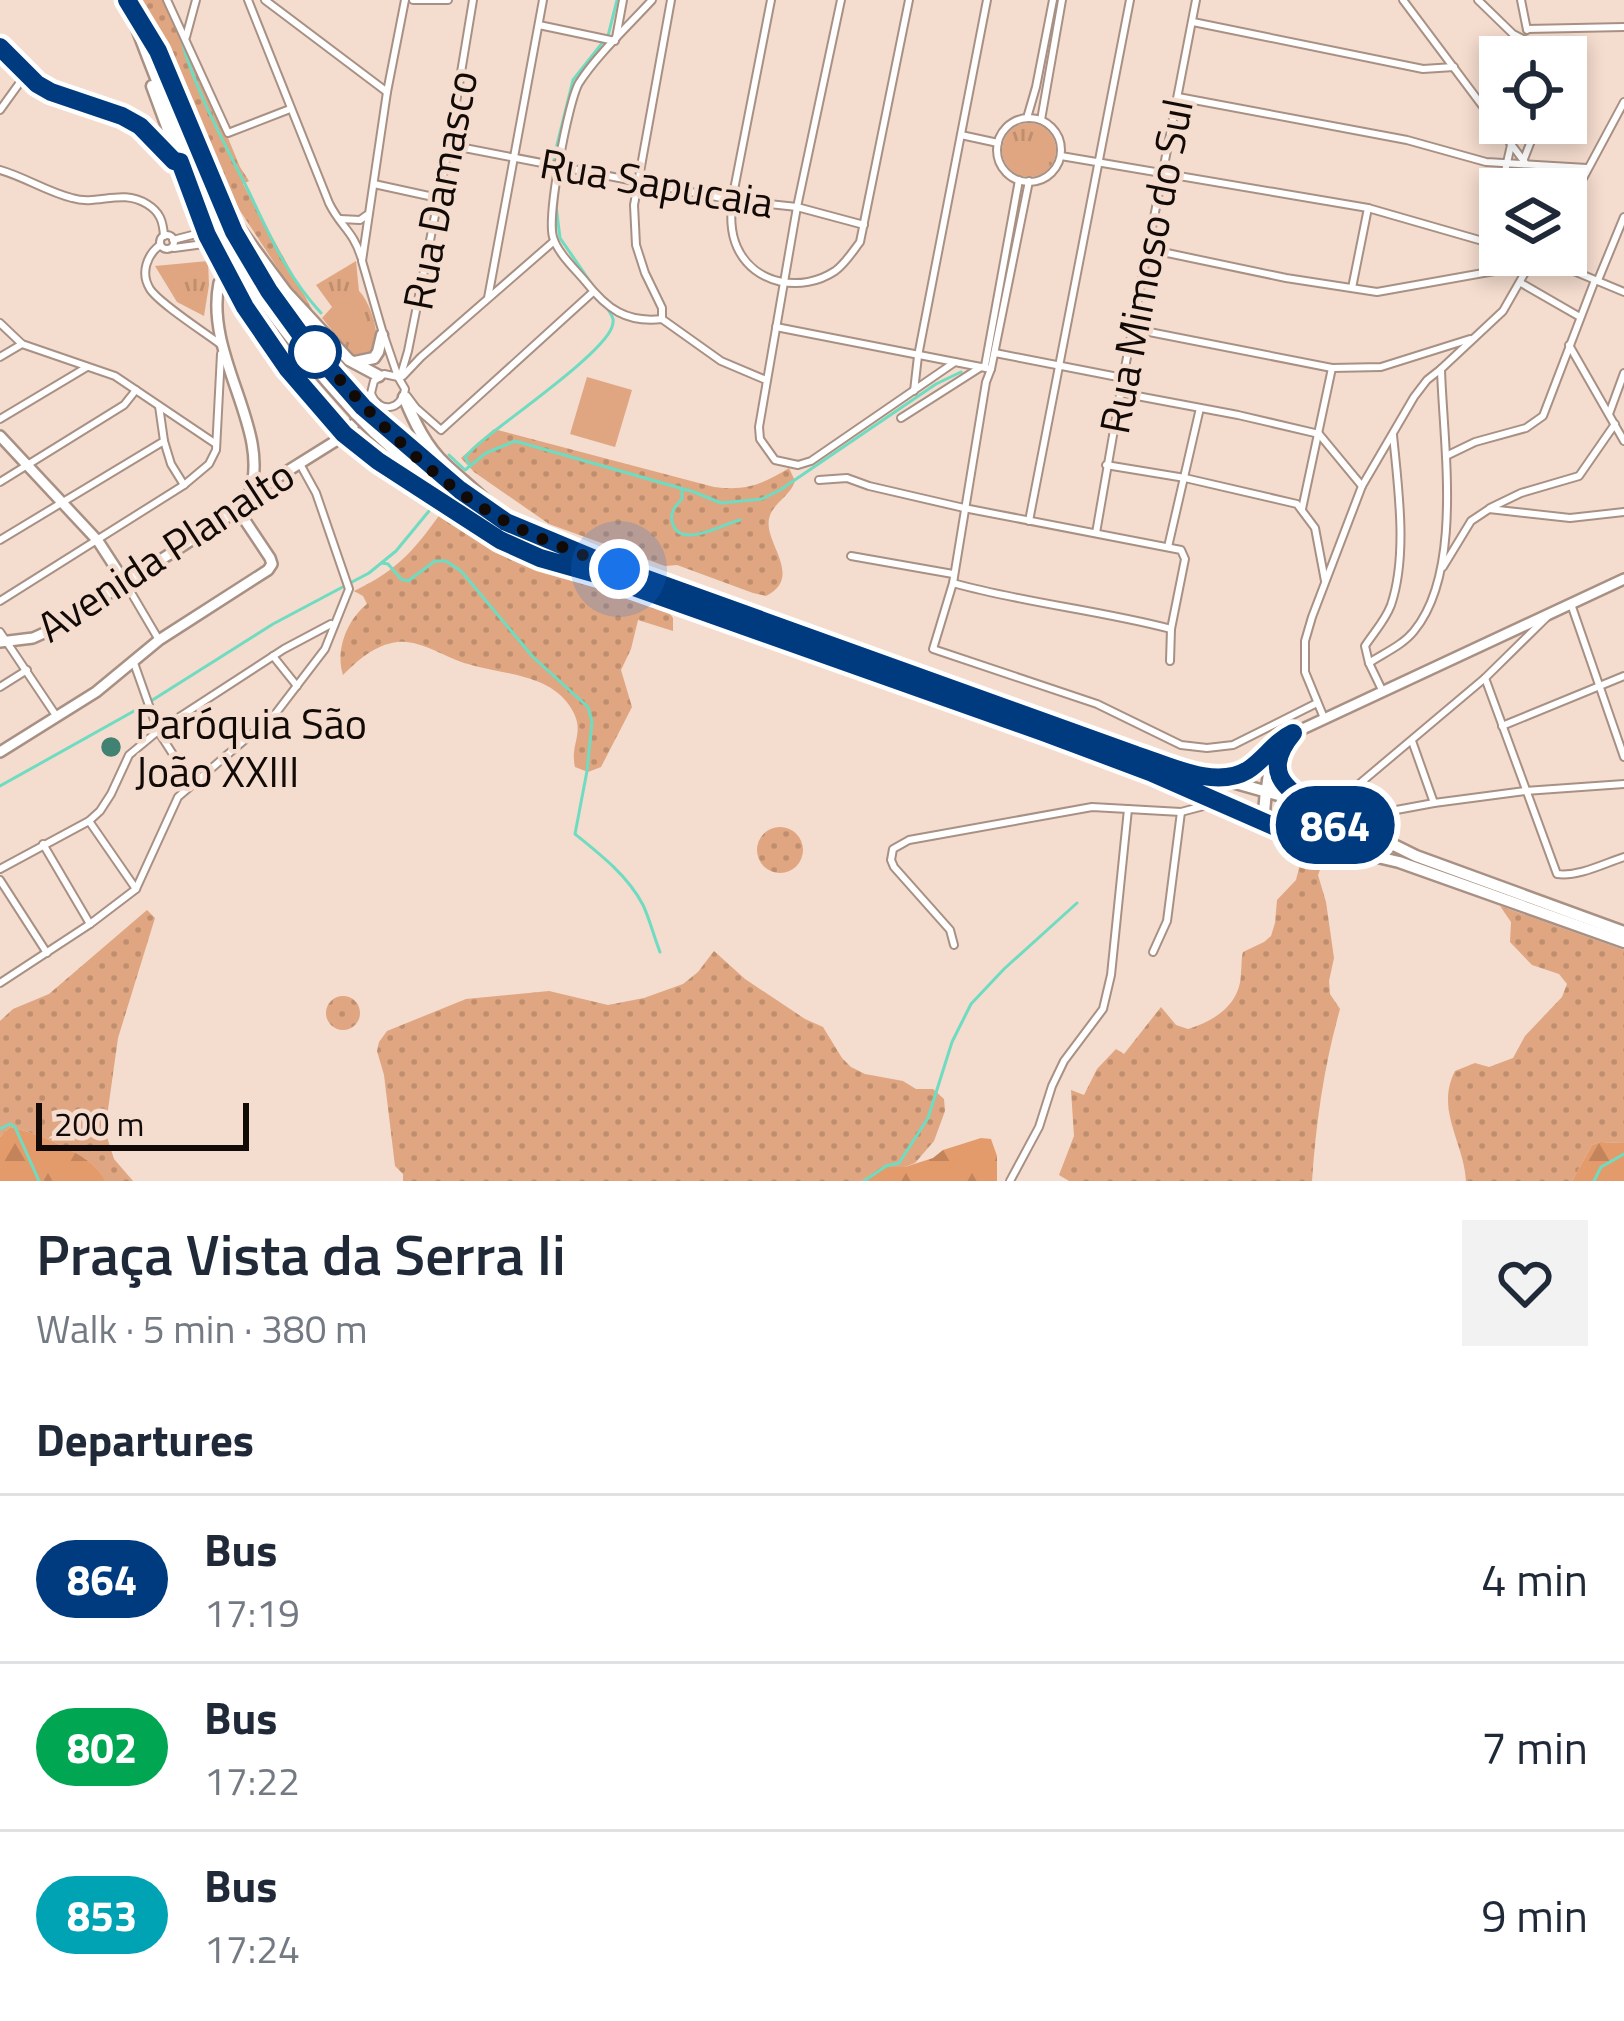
<!DOCTYPE html>
<meta charset="utf-8">
<style>
:root{--surface:#fff;--page:#f2f2f3;--text:#1f2937;--muted:#747a83;--line:#e0e1e3}
body{margin:0;font-family:"Titillium Web",sans-serif;background:var(--page);color:var(--text);height:100vh;display:flex;flex-direction:column;font-size:45px;white-space:nowrap}
*{box-sizing:border-box;margin:0}
p{font-size:39px;color:var(--muted)}
.icon{flex:none;width:66px;height:66px;fill:none;stroke:currentColor;stroke-width:2;stroke-linecap:round;stroke-linejoin:round}
.map{position:relative;height:1181px;overflow:hidden}
.sheet{display:flex;flex-direction:column;background:var(--surface);flex:1}
.sheet>*{flex:none}
.badge{padding:0 24px;border-radius:39px;font-size:42px;line-height:78px}
.controls{position:absolute;left:1479px;top:36px;display:grid;gap:24px}
.controls a{display:grid;place-items:center;width:108px;height:108px;border-radius:0px;background:var(--surface);box-shadow:0 6px 18px #0003;font-size:60px}
.scale{position:absolute;left:36px;bottom:30px;width:213px;box-sizing:border-box;padding-left:12px;border:6px solid #120a06;border-top:0;font-size:33px;line-height:42px;white-space:nowrap;color:#120a06;-webkit-text-stroke:9px #f4dcce;paint-order:stroke}
.you{position:absolute;width:60px;height:60px;margin:-30px;border:9px solid #fff;border-radius:50%;background:#1a73e8;box-shadow:0 0 0 18px #1a73e833}
.map>.badge{position:absolute;translate:-50% -50%;box-shadow:0 0 0 6px #fff}
h2{padding:0 36px;font-size:45px;line-height:108px}
.round{display:grid;place-items:center;flex:none;width:126px;height:126px;border-radius:0px;background:var(--page)}
.summary{display:flex;align-items:center;justify-content:space-between;height:204px;padding:0 36px}
h1{font-size:57px;font-weight:600;line-height:90px}
ul{padding:0;list-style:none}
li{display:flex;align-items:center;gap:36px;height:168px;padding:0 36px;border-top:3px solid var(--line)}
li div{flex:1}
li b{display:block;font-size:45px}
li em{font-style:normal}
li .badge{min-width:132px;font-weight:700;text-align:center}
.map>svg:first-child{display:block}
.grass{fill:url(#grass-dots)}
.forest{fill:url(#forest-firs)}
.park{fill:url(#park-tufts)}
.pitch{fill:#dfa681}
.lines{fill:none;stroke-linecap:round;stroke-linejoin:round}
.stream{stroke:#6fdcc1;stroke-width:3}
.minor-casing{stroke:#a89184;stroke-width:10}
.tertiary-casing{stroke:#a89184;stroke-width:14}
.primary-casing{stroke:#a89184;stroke-width:15}
.minor{stroke:#fff;stroke-width:6}
.tertiary{stroke:#fff;stroke-width:9}
.primary{stroke:#fff;stroke-width:10}
.primary-bridge-casing{stroke:#a89184;stroke-width:15;stroke-linecap:butt}
.primary-bridge{stroke:#fff;stroke-width:10}
.line-casing{stroke:#fff;stroke-width:27}
.line{stroke:#003b80;stroke-width:18}
.walk{stroke:#120a06;stroke-width:12;stroke-dasharray:0 21.6}
.stop-dot{fill:#fff;stroke:#003b80;stroke-width:6}
.poi-dot{fill:#418272;stroke:#f4dcce;stroke-width:4.5}
.labels{text-anchor:middle;dominant-baseline:central;stroke-width:9;stroke-linejoin:round;paint-order:stroke}
.street-label{font-size:42px;fill:#120a06;stroke:#f4dcce}
.poi-label{font-size:42px;fill:#120a06;stroke:#f4dcce;text-anchor:start}
</style>
<div class="map">
<svg width="1624" height="1181" viewBox="0 0 1624 1181">
<defs>
<pattern id="grass-dots" width="8" height="8" patternUnits="userSpaceOnUse" patternTransform="scale(3)"><rect width="8" height="8" fill="#dfa681"/><path d="M2 2h.1M6 6h.1" fill="none" stroke="#be8e6e" stroke-width="1.8" stroke-linecap="round"/></pattern>
<pattern id="forest-firs" width="22" height="20" patternUnits="userSpaceOnUse" patternTransform="scale(3)"><rect width="22" height="20" fill="#e49b6b"/><path d="M5 1l3.5 6h-7zM16 11l3.5 6h-7z" fill="#c3845b"/></pattern>
<pattern id="park-tufts" width="24" height="20" patternUnits="userSpaceOnUse" patternTransform="scale(3)"><rect width="24" height="20" fill="#dfa681"/><path d="M3 7l-1-3M5 7V3M7 7l1-3M15 17l-1-3M17 17v-4M19 17l1-3" fill="none" stroke="#be8e6e"/></pattern>
</defs>
<rect width="100%" height="100%" fill="#f4dcce"/>
<!-- grass -->
<g class="grass">
<polygon points="138,0 171,0 240,167 249,181 243,184 312,309 306,311 194,141"/>
<path d="M494,429L714,487C746,491 761,485 789,468L795,481C790,497 772,503 769,519C764,543 804,577 766,596L753,593L677,565L665,566L549,524L474,472L461,458Z"/>
<path d="M445,507L508,549L668,611L673,618V631L638,620L631,649L621,670L632,707L601,767L588,772L575,767C569,742 588,732 569,705C548,674 500,674 468,664C446,658 420,639 397,642C375,645 358,660 343,675C335,650 347,620 367,604L363,596L354,591C399,570 417,547 445,507Z"/>
<circle cx="780" cy="850" r="23"/>
<path d="M1291,844L1325,857L1318,875L1326,902L1334,958L1329,981L1330,994L1340,1009C1324,1066 1316,1122 1312,1181H1069L1059,1175L1074,1136L1071,1090L1084,1095L1097,1069L1116,1049L1124,1054L1161,1007L1176,1025L1188,1029C1215,1021 1241,1004 1241,972C1242,965 1241,959 1243,952L1264,942L1271,936L1275,923L1277,900L1296,880L1299,868Z"/>
<path d="M1500,906L1624,950V1143L1600,1142L1592,1145L1572,1181H1466C1464,1142 1435,1110 1455,1071L1475,1063L1489,1067L1513,1058L1525,1036L1562,997L1567,984L1559,974L1532,965L1510,942L1511,922Z"/>
<path d="M147,910L155,918L118,1038L105,1131L114,1159L133,1181H105C97,1156 35,1132 10,1127L0,1137V1021L13,1009L49,994Z"/>
<polygon points="714,951 745,979 805,1019 823,1027 842,1058 851,1067 865,1074 903,1081 916,1089 933,1089 944,1099 945,1111 934,1141 915,1163 905,1167 879,1167 861,1181 403,1181 403,1174 395,1166 384,1075 377,1051 379,1042 387,1031 466,999 549,991 608,1005 644,998 683,984 698,972"/>
<circle cx="343" cy="1013" r="17"/>
</g>
<!-- forest -->
<g class="forest">
<path d="M10,1127C35,1132 97,1156 105,1181H0V1137Z"/>
<polygon points="981,1138 991,1139 997,1156 997,1181 861,1181 879,1167 905,1167 933,1158 943,1150"/>
<polygon points="1600,1142 1624,1143 1624,1181 1572,1181 1592,1145"/>
</g>
<!-- park -->
<g class="park">
<circle cx="1029" cy="150" r="27"/>
<polygon points="208,261 209,285 204,316 177,302 155,266"/>
<path d="M356,261L359,291C369,300 381,334 375,348C372,356 366,356 359,359C347,354 332,329 322,318L332,307L316,285Z"/>
</g>
<!-- pitch -->
<polygon class="pitch" points="587,377 632,390 615,447 570,434"/>
<g class="lines">
<!-- stream -->
<g class="stream">
<polyline points="608,36 617,0"/>
<path d="M182,41C194,87 224,143 246,186C269,233 285,274 321,313"/>
<polyline points="553,161 573,80 603,42"/>
<polyline points="556,206 560,238 591,283"/>
<polyline points="449,455 465,470 486,453 515,441 694,492 721,503 762,499 780,490 936,384 961,372"/>
<path d="M469,464L465,457L476,446C503,422 602,355 612,327C615,318 612,317 608,309"/>
<path d="M682,490V499C674,507 668,515 674,527C684,547 723,524 740,520"/>
<path d="M382,563L388,564L401,579L408,581L435,561H446L461,571L533,657L588,707L592,722L587,771L575,834C600,854 628,876 643,905C650,920 654,937 660,952"/>
<polyline points="0,786 143,706 273,624 369,573 396,551 429,511"/>
<polyline points="0,1129 10,1124 15,1127 39,1181"/>
<polyline points="864,1181 886,1166 899,1163 928,1118 952,1042 971,1004 1004,969 1077,903"/>
<polyline points="1594,1181 1601,1167 1624,1154"/>
</g>
<defs>
<g id="minor">
<polyline points="167,0 228,133 290,109"/>
<path d="M248,0L329,203C340,226 354,232 361,257"/>
<polyline points="265,0 387,92"/>
<polyline points="413,0 448,0"/>
<path d="M652,0C630,24 596,56 579,83C568,102 547,215 553,237C557,252 574,268 585,281C607,309 626,323 662,319L721,361L766,380"/>
<path d="M771,0L732,200C731,216 730,231 737,247C754,285 802,293 835,271C845,264 853,251 860,242L909,0"/>
<polyline points="841,0 797,207 759,427 760,439 775,460 798,465 811,461 955,362 991,369"/>
<polyline points="1403,0 1526,164"/>
<polyline points="1478,0 1513,34 1529,42"/>
<polyline points="1521,0 1527,30"/>
<polyline points="1193,22 1423,69 1454,67"/>
<polyline points="539,25 615,41"/>
<polyline points="1527,29 1624,27"/>
<polyline points="186,37 196,0"/>
<polyline points="616,38 623,0"/>
<polyline points="1178,97 1407,140 1486,162 1587,168"/>
<polyline points="0,110 26,74"/>
<polyline points="1027,118 1036,87 1053,0"/>
<circle cx="1029" cy="150" r="32"/>
<polyline points="1041,120 1062,0"/>
<polyline points="961,135 998,143"/>
<polyline points="449,145 732,200 797,207 864,225"/>
<polyline points="1061,156 1368,208 1500,246"/>
<polyline points="1524,159 1538,123"/>
<path d="M0,170C25,177 47,192 72,198C98,206 121,188 147,204C160,212 163,221 164,236"/>
<polyline points="1029,181 991,369 986,382 953,583 933,649 1097,704 1181,745 1207,748 1233,745 1317,703"/>
<polyline points="374,184 438,198"/>
<polyline points="1501,189 1516,123"/>
<polyline points="1566,210 1624,102"/>
<polyline points="340,219 360,220 367,215"/>
<circle cx="167" cy="242" r="7"/>
<polyline points="173,240 196,234 203,225"/>
<path d="M160,245C147,255 140,273 150,289C159,303 204,332 220,344"/>
<polyline points="1492,245 1500,194"/>
<polyline points="174,248 211,243"/>
<polyline points="1148,249 1286,278 1377,292 1528,265"/>
<polyline points="1535,255 1624,292"/>
<polyline points="1598,280 1624,217"/>
<polyline points="1521,283 1580,317"/>
<polyline points="1352,288 1368,208"/>
<polyline points="488,298 543,0"/>
<polyline points="662,319 662,308 645,273 636,245 634,205 671,0"/>
<polyline points="0,323 22,344 115,376 216,444"/>
<polyline points="776,327 955,362"/>
<polyline points="1134,329 1332,368 1381,367 1470,339"/>
<polyline points="1569,345 1624,441"/>
<polyline points="995,353 1123,378"/>
<polyline points="0,357 22,344"/>
<polyline points="985,366 1019,180"/>
<polyline points="403,376 421,357 553,242"/>
<path d="M398,377L384,374L374,381L371,393C378,414 402,411 405,389L398,377L382,330L362,261L387,92L405,0"/>
<polyline points="400,378 408,351 449,145 473,0"/>
<polyline points="914,391 918,356 987,0"/>
<polyline points="1121,393 1238,415 1319,434 1362,486"/>
<polyline points="407,396 416,408 441,430 593,292"/>
<polyline points="1609,414 1624,373"/>
<polyline points="901,418 981,367"/>
<polyline points="0,419 87,367"/>
<polyline points="164,441 171,464 184,485"/>
<polyline points="1446,456 1475,442 1526,428 1543,416 1595,280"/>
<polyline points="1106,465 1185,478 1297,504 1315,528 1325,581"/>
<polyline points="819,480 847,478 869,486 964,508 1181,550 1185,559 1171,629 1170,661"/>
<polyline points="0,482 124,405 136,390"/>
<polyline points="1490,508 1521,493 1579,476 1615,424"/>
<polyline points="1302,509 1332,368"/>
<polyline points="1029,521 1130,0"/>
<polyline points="1096,533 1123,378 1196,0"/>
<polyline points="0,540 164,441 159,406"/>
<polyline points="1168,547 1200,408"/>
<polyline points="851,556 953,574"/>
<polyline points="1443,567 1471,521 1489,509 1570,518 1624,512"/>
<path d="M953,583C1024,603 1099,610 1171,629"/>
<polyline points="126,584 159,640"/>
<polyline points="0,601 184,485 209,464 216,450 221,354"/>
<polyline points="1571,604 1624,757"/>
<polyline points="0,632 57,717"/>
<polyline points="273,656 297,686"/>
<polyline points="134,663 158,731 192,784"/>
<path d="M1369,663L1365,646C1374,632 1385,621 1391,605C1408,555 1398,487 1393,435"/>
<path d="M1485,678L1557,874C1578,877 1603,864 1624,857"/>
<polyline points="0,687 27,670"/>
<path d="M1383,692L1369,663C1384,653 1403,645 1414,631C1464,570 1443,443 1441,369L1503,311L1535,255"/>
<polyline points="1324,718 1305,672 1305,641 1312,617 1362,486 1414,397 1427,380 1441,369"/>
<polyline points="1502,726 1624,676"/>
<polyline points="1412,741 1434,803"/>
<polyline points="1352,790 1485,678 1547,617"/>
<polyline points="1364,816 1434,803 1525,791 1624,784"/>
<polyline points="89,821 136,889"/>
<polyline points="43,844 90,924"/>
<polyline points="0,869 89,821 100,811 111,794 129,755 158,731 284,649 331,624"/>
<polyline points="0,880 47,953"/>
<polyline points="954,945 950,930 894,867 891,860 893,849 909,840 1092,807 1181,812 1215,803"/>
<polyline points="1153,952 1167,921 1181,812"/>
<polyline points="0,983 90,924 136,889 178,797 276,713 325,649 349,589 316,493 300,464"/>
<polyline points="1010,1181 1039,1127 1052,1086 1064,1061 1103,1009 1111,975 1128,809"/>
</g>
<g id="tertiary">
<path d="M0,47L37,84L51,92L122,115L140,126L174,161L180,162C191,191 200,222 214,250C249,320 293,375 344,434"/>
<path d="M231,280L224,279L219,283C204,357 273,431 249,495"/>
<polyline points="0,436 98,541 126,584"/>
<polyline points="0,642 33,638 55,628 238,510 249,495 334,442 376,404"/>
<path d="M1281,750C1273,773 1283,788 1303,800"/>
<polyline points="0,752 96,692 159,640 268,570 272,564 270,558 238,510"/>
<polyline points="1266,791 1271,757 1279,740 1624,579"/>
</g>
<g id="primary">
<path d="M127,0C146,55 168,109 191,162C212,210 233,258 263,301C291,341 323,378 356,414"/>
<path d="M138,18C177,84 197,160 232,228C267,295 314,350 363,407"/>
<polyline points="152,86 180,162"/>
<polyline points="235,223 286,292 349,360 379,376"/>
<polyline points="355,362 374,358 378,352 382,335"/>
<path d="M404,397C414,421 426,447 446,465C461,479 476,491 490,505"/>
<polyline points="382,425 459,490 506,522 619,569 1136,755 1289,798 1331,814 1416,856 1624,932"/>
<polyline points="374,432 426,479 510,534 600,575 1043,732 1150,773 1305,840 1399,862 1624,942"/>
<polyline points="344,434 378,462 500,540 562,564"/>
<polyline points="1219,777 1246,771 1279,740"/>
<polyline points="1266,791 1264,812 1276,825"/>
<polyline points="1314,840 1333,835 1335,825 1328,817"/>
</g>
</defs>
<!-- minor casing -->
<use href="#minor" class="minor-casing"/>
<!-- tertiary casing -->
<use href="#tertiary" class="tertiary-casing"/>
<!-- primary casing -->
<use href="#primary" class="primary-casing"/>
<!-- minor -->
<use href="#minor" class="minor"/>
<!-- tertiary -->
<use href="#tertiary" class="tertiary"/>
<!-- primary -->
<use href="#primary" class="primary"/>
<defs>
<g id="primary-bridge">
<polyline points="363,407 382,425"/>
<polyline points="356,414 374,432"/>
</g>
</defs>
<!-- primary-bridge casing -->
<use href="#primary-bridge" class="primary-bridge-casing"/>
<!-- primary-bridge -->
<use href="#primary-bridge" class="primary-bridge"/>
</g>
<g class="lines">
<defs>
<path id="line" d="M0,47L37,84L51,92L122,116L140,126L174,161L180,162L207,235L245,307L287,368L344,434L378,461L500,540L540,558L600,575L1043,732L1150,772L1305,840L1323,839L1333,835L1335,825L1330,819C1298,794 1254,780 1293,733C1274,742 1265,759 1248,770C1215,790 1168,765 1136,755L619,569L506,522L460,490L363,407L306,342L269,291L234,232L158,51L127,0"/>
</defs>
<!-- line casing -->
<use href="#line" class="line-casing"/>
<!-- line -->
<use href="#line" class="line"/>
<!-- walk -->
<path class="walk" d="M315,352L306,342C365,408 428,480 507,522C542,541 582,554 619,569"/>
</g>
<!-- markers -->
<circle class="stop-dot" cx="315" cy="352" r="24"/>
<circle class="poi-dot" cx="111" cy="747" r="12"/>
<g class="labels">
<!-- street labels -->
<g class="street-label">
<text transform="translate(657 182) rotate(10)">Rua Sapucaia</text>
<text transform="translate(439 190) rotate(-79)">Rua Damasco</text>
<text transform="translate(1145 266) rotate(-79)">Rua Mimoso do Sul</text>
<text transform="translate(165 550) rotate(-33)">Avenida Planalto</text>
</g>
<!-- poi labels -->
<g class="poi-label">
<text x="135" y="723">Paróquia São<tspan x="135" dy="48">João XXIII</tspan></text>
</g>
</g>
</svg>
<div class="controls">
<a><svg class="icon" aria-label="locate" viewBox="0 0 24 24"><circle cx="12" cy="12" r="6"/><path d="M12 2v4M12 18v4M2 12h4M18 12h4"/></svg></a>
<a><svg class="icon" aria-label="layers" viewBox="0 0 24 24"><path d="M12 4l9 5-9 5-9-5zM3 14l9 5 9-5"/></svg></a>
</div>
<div class="scale">200 m</div>
<div class="you" style="left:619px;top:569px"></div>
<b class="badge" style="left:1335px;top:825px;background:#003b80;color:#fff">864</b>
</div>
<section class="sheet">
<div class="summary"><div><h1>Praça Vista da Serra Ii</h1><p>Walk · 5 min · 380 m</p></div><a class="round"><svg class="icon" aria-label="heart" viewBox="0 0 24 24"><path d="M12 20l-8-8c-3-5 5-10 8-4 3-6 11-1 8 4z"/></svg></a></div>
<h2>Departures</h2>
<ul>
<li><span class="badge" style="background:#003b80;color:#fff">864</span><div><b>Bus</b><p>17:19</p></div><em>4 min</em></li>
<li><span class="badge" style="background:#00a651;color:#fff">802</span><div><b>Bus</b><p>17:22</p></div><em>7 min</em></li>
<li><span class="badge" style="background:#00a3b4;color:#fff">853</span><div><b>Bus</b><p>17:24</p></div><em>9 min</em></li>
</ul>
</section>
